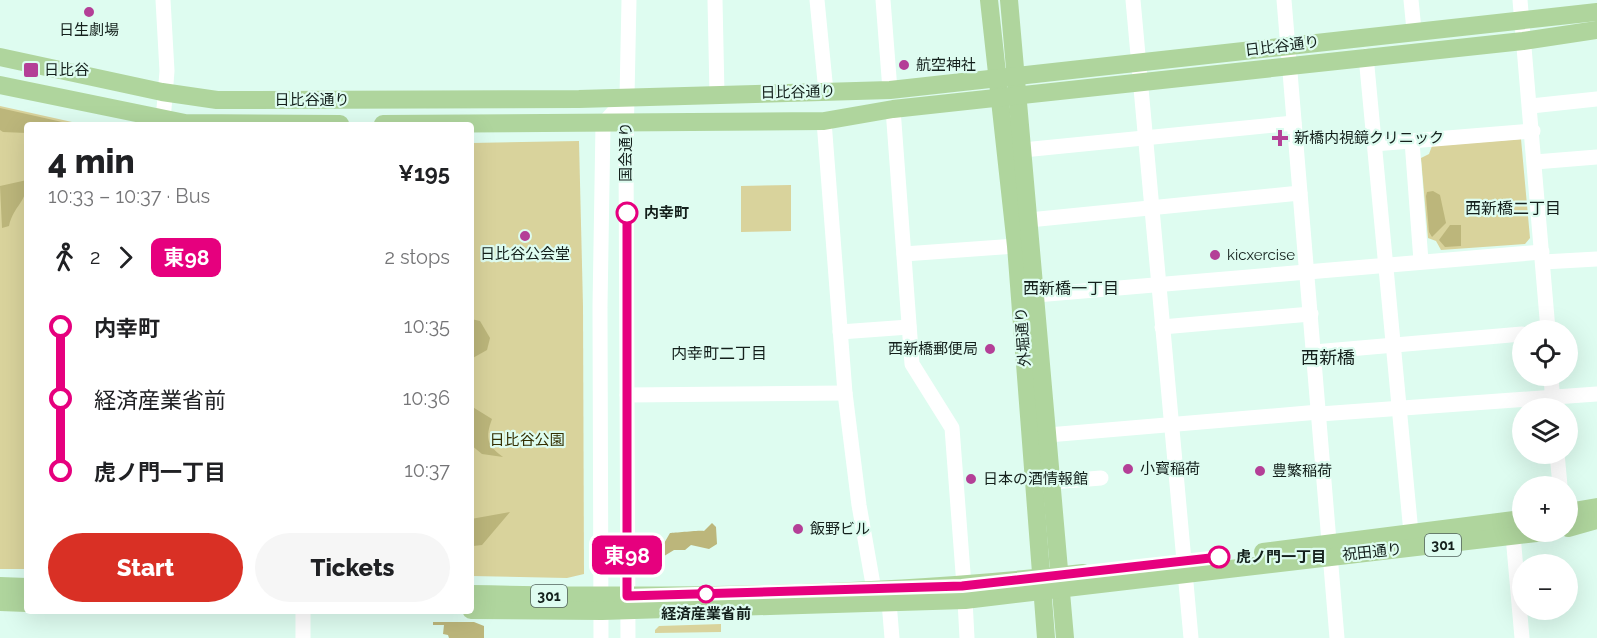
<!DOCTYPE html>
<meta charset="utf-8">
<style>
:root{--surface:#fff;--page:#f6f6f6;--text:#202124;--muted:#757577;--accent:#d93025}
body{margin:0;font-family:Raleway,"Noto Sans JP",sans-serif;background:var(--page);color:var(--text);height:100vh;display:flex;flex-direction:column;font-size:22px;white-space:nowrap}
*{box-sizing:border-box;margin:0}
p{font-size:20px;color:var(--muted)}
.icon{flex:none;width:33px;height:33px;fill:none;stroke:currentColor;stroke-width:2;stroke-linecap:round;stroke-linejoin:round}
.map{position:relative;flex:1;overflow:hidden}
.drawer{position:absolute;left:24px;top:122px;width:450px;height:492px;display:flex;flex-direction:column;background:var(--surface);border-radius:6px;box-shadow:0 6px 24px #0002}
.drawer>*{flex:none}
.badge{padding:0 12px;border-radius:9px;font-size:21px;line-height:39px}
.fabs{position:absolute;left:1512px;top:320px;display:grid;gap:12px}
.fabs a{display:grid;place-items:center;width:66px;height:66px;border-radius:50%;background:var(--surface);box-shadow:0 6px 24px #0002;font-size:30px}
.map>.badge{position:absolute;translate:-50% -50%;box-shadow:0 0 0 3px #fff}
.legs{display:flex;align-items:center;gap:9px;height:66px;padding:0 24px;font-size:20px}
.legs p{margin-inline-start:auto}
.summary{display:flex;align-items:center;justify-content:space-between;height:102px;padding:0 24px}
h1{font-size:33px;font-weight:800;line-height:45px}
.cta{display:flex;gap:12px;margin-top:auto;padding:12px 24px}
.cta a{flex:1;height:69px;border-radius:36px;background:var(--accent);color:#fff;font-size:24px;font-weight:800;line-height:69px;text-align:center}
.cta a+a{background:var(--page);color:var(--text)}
ul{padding:0 24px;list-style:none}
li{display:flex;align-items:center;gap:21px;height:72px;font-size:22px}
li i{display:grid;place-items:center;width:9px;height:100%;margin:0 8px;background:currentColor}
li i::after{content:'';width:15px;height:15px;margin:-8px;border:4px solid;border-radius:50%;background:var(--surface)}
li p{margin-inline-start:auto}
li:first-child i{background:linear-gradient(#0000 50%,currentColor 0)}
li:last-child i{background:linear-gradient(currentColor 50%,#0000 0)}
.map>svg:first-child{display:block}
.green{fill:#d9d39c}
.forest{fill:#bcb67b}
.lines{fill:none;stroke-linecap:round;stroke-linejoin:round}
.minor{stroke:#fff;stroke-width:15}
.major{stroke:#afd59d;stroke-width:18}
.line-1-casing{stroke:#fff;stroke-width:14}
.line-1{stroke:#e6007e;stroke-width:9}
.poi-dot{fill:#b43f97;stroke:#defcf0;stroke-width:2}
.stop-1-dot{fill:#fff;stroke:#e6007e;stroke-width:3}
.labels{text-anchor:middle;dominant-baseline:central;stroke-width:4.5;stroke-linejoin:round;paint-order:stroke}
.shield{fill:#defcf0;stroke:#51625c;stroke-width:1.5}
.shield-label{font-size:14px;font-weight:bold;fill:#14201c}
.poi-label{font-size:15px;fill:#14201c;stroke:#defcf0;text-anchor:start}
.street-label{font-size:15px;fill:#14201c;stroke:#defcf0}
.stop-label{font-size:15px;font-weight:bold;fill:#14201c;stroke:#defcf0;text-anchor:start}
.park-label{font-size:15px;fill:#332e00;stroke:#defcf0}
.neighbourhood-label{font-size:16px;fill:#14201c;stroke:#defcf0}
.quarter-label{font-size:18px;fill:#14201c;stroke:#defcf0}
</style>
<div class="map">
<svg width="1597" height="638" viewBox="0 0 1597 638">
<rect width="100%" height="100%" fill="#defcf0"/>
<!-- green -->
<g class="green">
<polygon points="0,106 81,124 27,124 27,569 0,569"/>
<polygon points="1521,139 1530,238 1525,244 1441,250 1436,241 1428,238 1421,158 1429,154 1432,146"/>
<polygon points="579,141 583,306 584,574 567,578 471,576 471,143"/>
<polygon points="791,185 791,231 741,232 741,186"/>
<polygon points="721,624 721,632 655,633 655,630 659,626"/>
</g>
<!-- forest -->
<g class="forest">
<polygon points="0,108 71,124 27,124 27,133 3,132 0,130"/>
<path d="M27,180C27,204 14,204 9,226L2,228L0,186Z"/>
<polygon points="1433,191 1440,195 1446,223 1432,237 1429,232 1426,196 1427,192"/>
<polygon points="1450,225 1461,225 1461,246 1445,247 1439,240"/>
<polygon points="471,319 480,321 490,338 487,350 471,359"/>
<path d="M471,406L492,419C485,438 487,445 503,457L482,454L471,445Z"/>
<polygon points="510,512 482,545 473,546 471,559 471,519"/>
<path d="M712,523L716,527L717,544L709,549L691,545L685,550H674L656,561V541L663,545L670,533C675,533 701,530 704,531Z"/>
<polygon points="433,622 474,622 484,626 484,638 449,638 448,635 443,634 444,625 433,625"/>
</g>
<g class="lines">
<!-- minor -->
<g class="minor">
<polyline points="715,0 717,94"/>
<polyline points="817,0 826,92"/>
<polyline points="883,0 890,90"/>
<polyline points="1133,0 1191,638"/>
<polyline points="1284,0 1337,638"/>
<polyline points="1411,0 1414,30"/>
<polyline points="1520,0 1548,330"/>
<polyline points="1366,56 1411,533"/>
<polyline points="1531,106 1597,99"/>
<polyline points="893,109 912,364 952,428 964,586"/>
<polyline points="163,121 167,71 163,0"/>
<polyline points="824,121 845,393 859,505 874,590 889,602 892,638"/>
<polyline points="1412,141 1421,261"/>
<polyline points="1374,144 1533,131"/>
<polyline points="1023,150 1294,123"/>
<polyline points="1535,162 1597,157"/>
<polyline points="1029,220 1300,193"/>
<polyline points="904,254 1016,246"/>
<polyline points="1543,262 1597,259"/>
<polyline points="1036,295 1542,252"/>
<polyline points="1162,327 1311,314"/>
<polyline points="840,332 909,327"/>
<polyline points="1314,352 1522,334"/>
<polyline points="1551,375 1553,408"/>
<polyline points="627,395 845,393"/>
<polyline points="1320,414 1597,394"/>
<polyline points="1048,435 1319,412"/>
<polyline points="1557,453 1560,486"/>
<polyline points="1052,482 1101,478"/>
<polyline points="1512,524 1522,638"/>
<polyline points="965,600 967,638"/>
<polyline points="303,610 303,638"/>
<polyline points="601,638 600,307 603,124 626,98"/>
<polyline points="628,638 626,145 629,0"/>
</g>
<!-- major -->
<g class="major">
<polyline points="989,0 1016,246 1046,638"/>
<polyline points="1009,0 1065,638"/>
<polyline points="0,57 162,92 217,100 579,99 890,90 1597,12"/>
<polyline points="0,85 185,123 340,124"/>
<polyline points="383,124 824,121 893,109 1523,41 1597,30"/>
<polyline points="1568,512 1597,507"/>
<polyline points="1568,528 1597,520"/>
<polyline points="1263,552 1522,519"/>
<polyline points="0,586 27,587"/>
<path d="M471,594C675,598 881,596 1083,573"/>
<polyline points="0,602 27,603"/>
<polyline points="471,610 602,611 965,600 1554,531"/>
</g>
</g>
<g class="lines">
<defs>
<polyline id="line-1" points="627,213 627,596 962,586 1219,557"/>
</defs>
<!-- line-1 casing -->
<use href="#line-1" class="line-1-casing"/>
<!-- line-1 -->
<use href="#line-1" class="line-1"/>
</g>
<!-- markers -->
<g class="poi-dot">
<circle cx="89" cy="12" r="6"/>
<circle cx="904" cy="65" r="6"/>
<rect x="23" y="62" width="16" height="16" rx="3"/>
<path d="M1277 129h6v6h6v6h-6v6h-6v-6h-6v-6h6z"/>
<circle cx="525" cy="236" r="6"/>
<circle cx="1215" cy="255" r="6"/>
<circle cx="990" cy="349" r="6"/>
<circle cx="1128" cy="469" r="6"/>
<circle cx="1260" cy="471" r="6"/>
<circle cx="971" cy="479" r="6"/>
<circle cx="798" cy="529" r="6"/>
</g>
<g class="stop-1-dot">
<circle cx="627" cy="213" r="10"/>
<circle cx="1219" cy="557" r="10"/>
<circle cx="706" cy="594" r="8"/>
</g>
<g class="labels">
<!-- shield labels -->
<g class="shield">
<rect x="1425" y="534" width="36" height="22" rx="4.5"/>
<rect x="531" y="585" width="36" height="22" rx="4.5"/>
</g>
<g class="shield-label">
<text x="1443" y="545">301</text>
<text x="549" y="596">301</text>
</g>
<!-- poi labels -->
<g class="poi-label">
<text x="89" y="30" text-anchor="middle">日生劇場</text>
<text x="916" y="65">航空神社</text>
<text x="44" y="70">日比谷</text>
<text x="1294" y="138">新橋内視鏡クリニック</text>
<text x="525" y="254" text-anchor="middle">日比谷公会堂</text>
<text x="1227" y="255">kicxercise</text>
<text x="978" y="349" text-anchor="end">西新橋郵便局</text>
<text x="1140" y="469">小寳稲荷</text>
<text x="1272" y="471">豊繁稲荷</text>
<text x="983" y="479">日本の酒情報館</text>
<text x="810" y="529">飯野ビル</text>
</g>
<!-- street labels -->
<g class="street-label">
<text transform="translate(1282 46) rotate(-7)">日比谷通り</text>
<text transform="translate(798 92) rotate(-1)">日比谷通り</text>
<text x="312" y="100">日比谷通り</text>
<text transform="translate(626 152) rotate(-90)">国会通り</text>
<text transform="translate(1023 337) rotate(-94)">外堀通り</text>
<text transform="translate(1372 552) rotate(-6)">祝田通り</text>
</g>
<!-- stop labels -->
<g class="stop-label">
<text x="644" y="213">内幸町</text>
<text x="1236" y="557">虎ノ門一丁目</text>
<text x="706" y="614" text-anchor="middle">経済産業省前</text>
</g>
<!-- park labels -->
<g class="park-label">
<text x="527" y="440">日比谷公園</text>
</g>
<!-- neighbourhood labels -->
<g class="neighbourhood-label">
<text x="1513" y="208">西新橋二丁目</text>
<text x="1071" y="288">西新橋一丁目</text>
<text x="719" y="353">内幸町二丁目</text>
</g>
<!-- quarter labels -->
<g class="quarter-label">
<text x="1328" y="357">西新橋</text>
</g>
</g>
</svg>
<div class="fabs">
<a><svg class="icon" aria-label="locate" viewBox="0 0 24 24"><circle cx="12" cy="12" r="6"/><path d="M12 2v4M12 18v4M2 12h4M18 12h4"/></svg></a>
<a><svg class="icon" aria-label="layers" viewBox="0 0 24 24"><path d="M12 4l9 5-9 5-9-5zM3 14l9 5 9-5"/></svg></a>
<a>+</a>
<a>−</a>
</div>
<b class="badge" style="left:627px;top:555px;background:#e6007e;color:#fff">東98</b>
<section class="drawer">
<div class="summary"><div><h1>4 min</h1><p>10:33 – 10:37 · Bus</p></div><b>¥195</b></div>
<div class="legs"><svg class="icon" aria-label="walk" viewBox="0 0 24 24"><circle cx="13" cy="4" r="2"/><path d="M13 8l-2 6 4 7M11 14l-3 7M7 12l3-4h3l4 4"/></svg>2<svg class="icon" aria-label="forward" viewBox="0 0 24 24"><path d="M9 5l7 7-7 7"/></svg><b class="badge" style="background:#e6007e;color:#fff">東98</b><p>2 stops</p></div>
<ul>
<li><i style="color:#e6007e"></i><b>内幸町</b><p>10:35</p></li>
<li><i style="color:#e6007e"></i><span>経済産業省前</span><p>10:36</p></li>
<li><i style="color:#e6007e"></i><b>虎ノ門一丁目</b><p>10:37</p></li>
</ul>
<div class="cta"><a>Start</a><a>Tickets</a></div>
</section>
</div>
